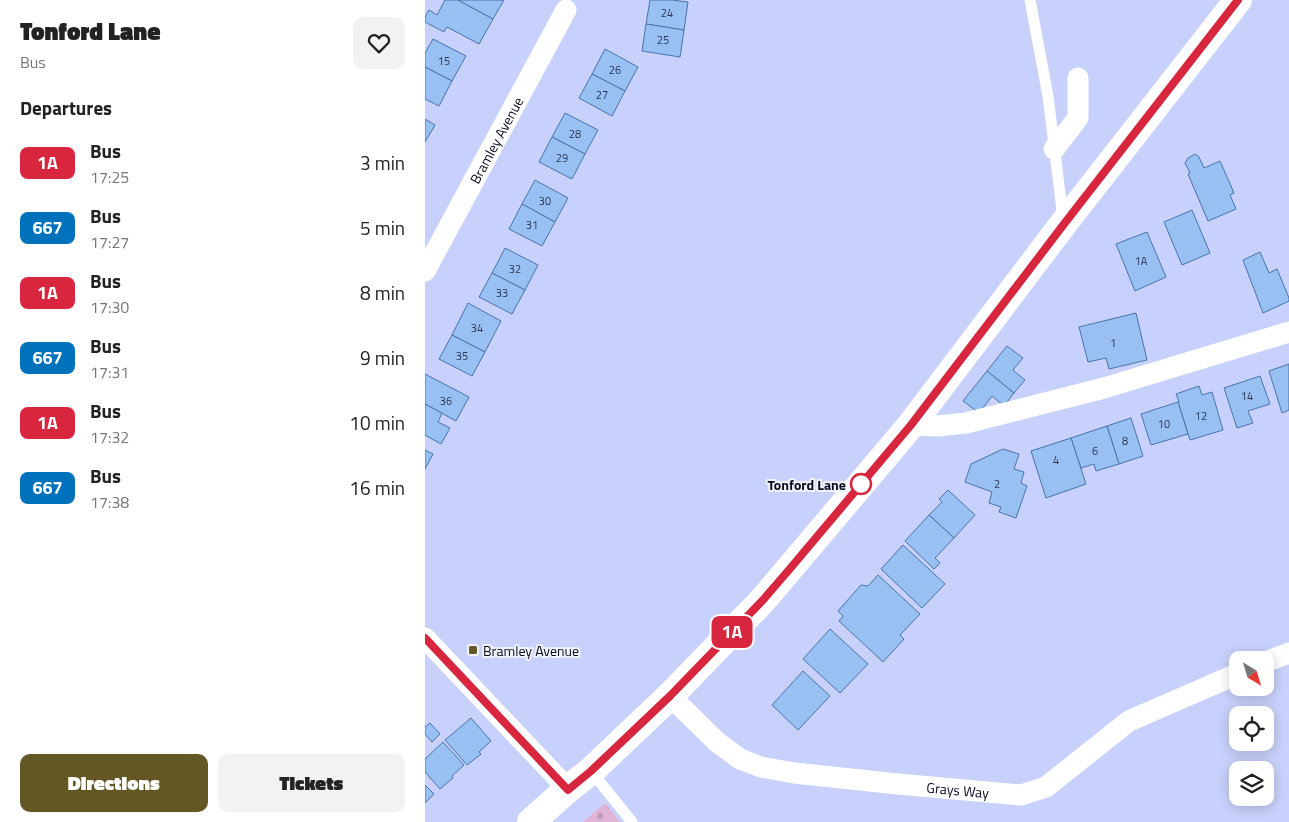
<!DOCTYPE html>
<style>
:root{--surface:#fff;--page:#f2f2f2;--text:#222;--muted:#767676;--accent:#635723}
body{margin:0;font-family:"Titillium Web",sans-serif;background:var(--page);color:var(--text);height:100vh;display:flex;flex-direction:column;font-size:19px;white-space:nowrap}
*{box-sizing:border-box;margin:0}
p{font-size:16px;color:var(--muted)}
.icon{flex:none;width:28px;height:28px;fill:none;stroke:currentColor;stroke-width:2;stroke-linecap:round;stroke-linejoin:round}
.map{position:relative;flex:1;overflow:hidden}
.sheet{display:flex;flex-direction:column;background:var(--surface);width:425px}
.sheet>*{flex:none}
.badge{padding:0 10px;border-radius:8px;font-size:18px;line-height:32px}
.needle{width:32px;rotate:142deg}
.fabs{position:absolute;left:804px;top:651px;display:grid;gap:10px}
.fabs a{display:grid;place-items:center;width:45px;height:45px;border-radius:10px;background:var(--surface);box-shadow:0 2px 12px #0003;font-size:25px}
.map>.badge{position:absolute;translate:-50% -50%;box-shadow:0 0 0 2px #fff}
h2{padding:0 20px;font-size:19px;line-height:45px}
.round{display:grid;place-items:center;flex:none;width:52px;height:52px;border-radius:10px;background:var(--page)}
.headline{display:flex;align-items:center;justify-content:space-between;height:85px;padding:0 20px}
h1{font-size:24px;font-weight:800;line-height:38px}
.action{display:flex;gap:10px;margin-top:auto;padding:10px 20px}
.action a{flex:1;height:58px;border-radius:10px;background:var(--accent);color:#fff;font-size:20px;font-weight:800;line-height:58px;text-align:center}
.action a+a{background:var(--page);color:var(--text)}
ul{padding:0;list-style:none}
li{display:flex;align-items:center;gap:15px;height:65px;padding:0 20px}
li div{flex:1}
li b{display:block;font-size:19px}
li em{font-style:normal}
li .badge{min-width:55px;font-weight:700;text-align:center}
main{display:flex;flex:1;min-height:0}
.map>svg:first-child{display:block}
.cemetery{fill:url(#cemetery-stones)}
.building{fill:#99c0f3;stroke:#4973aa}
.lines{fill:none;stroke-linecap:round;stroke-linejoin:round}
.lane{stroke:#fff;stroke-width:11}
.street{stroke:#fff;stroke-width:21}
.highway{stroke:#fff;stroke-width:28}
.line-casing{stroke:#fff;stroke-width:11}
.line{stroke:#d7263d;stroke-width:8}
.stop-dot{fill:#fff;stroke:#d7263d;stroke-width:2.5}
.poi-dot{fill:#635723;stroke:#f2f4fb;stroke-width:2}
.labels{text-anchor:middle;dominant-baseline:central;stroke-width:4;stroke-linejoin:round;paint-order:stroke}
.number-label{font-size:11px;fill:#2c3856}
.street-label{font-size:14px;fill:#080a21;stroke:#f2f4fb}
.stop-label{font-size:14px;font-weight:bold;fill:#080a21;stroke:#f2f4fb;text-anchor:end}
.poi-label{font-size:14px;fill:#080a21;stroke:#f2f4fb;text-anchor:start}
</style>
<main>
<section class="sheet">
<div class="headline"><div><h1>Tonford Lane</h1><p>Bus</p></div><a class="round"><svg class="icon" aria-label="heart" viewBox="0 0 24 24"><path d="M12 20l-8-8c-3-5 5-10 8-4 3-6 11-1 8 4z"/></svg></a></div>
<h2>Departures</h2>
<ul>
<li><span class="badge" style="background:#d7263d;color:#fff">1A</span><div><b>Bus</b><p>17:25</p></div><em>3 min</em></li>
<li><span class="badge" style="background:#0072bc;color:#fff">667</span><div><b>Bus</b><p>17:27</p></div><em>5 min</em></li>
<li><span class="badge" style="background:#d7263d;color:#fff">1A</span><div><b>Bus</b><p>17:30</p></div><em>8 min</em></li>
<li><span class="badge" style="background:#0072bc;color:#fff">667</span><div><b>Bus</b><p>17:31</p></div><em>9 min</em></li>
<li><span class="badge" style="background:#d7263d;color:#fff">1A</span><div><b>Bus</b><p>17:32</p></div><em>10 min</em></li>
<li><span class="badge" style="background:#0072bc;color:#fff">667</span><div><b>Bus</b><p>17:38</p></div><em>16 min</em></li>
</ul>
<div class="action"><a>Directions</a><a>Tickets</a></div>
</section>
<div class="map">
<svg width="864" height="822" viewBox="0 0 864 822">
<defs>
<pattern id="cemetery-stones" width="16" height="16" patternUnits="userSpaceOnUse" patternTransform="scale(1.25)"><rect width="16" height="16" fill="#e1b4d5"/><path d="M2 7V4a2 2 0 0 1 4 0v3zM10 15v-3a2 2 0 0 1 4 0v3z" fill="#c099b7"/></pattern>
</defs>
<rect width="100%" height="100%" fill="#c8d1fb"/>
<!-- cemetery -->
<polygon class="cemetery" points="180,803 195,822 158,822"/>
<!-- building -->
<g class="building">
<polygon points="20,0 33,0 68,19 54,44 22,27 19,32 0,22 0,17 4,10 12,15"/>
<polygon points="33,0 79,0 68,19"/>
<polygon points="225,0 247,0 263,2 259,30 221,24"/>
<polygon points="221,24 259,30 255,57 217,51"/>
<polygon points="8,39 41,56 27,81 0,67 0,53"/>
<polygon points="180,49 213,67 200,91 167,74"/>
<polygon points="0,67 27,81 14,106 0,99"/>
<polygon points="167,74 200,91 187,116 154,98"/>
<polygon points="140,113 173,130 160,154 127,137"/>
<polygon points="0,119 10,125 0,142"/>
<polygon points="127,137 160,154 147,179 114,162"/>
<polygon points="770,154 774,157 779,168 795,161 809,193 805,195 811,209 783,221 763,174 765,173 760,163 763,158"/>
<polygon points="110,180 143,198 130,222 97,204"/>
<polygon points="97,204 130,222 117,246 84,229"/>
<polygon points="767,210 785,253 757,265 739,222"/>
<polygon points="722,232 741,277 710,291 691,244"/>
<polygon points="80,248 113,265 100,290 67,273"/>
<polygon points="835,252 844,273 852,269 864,298 864,301 838,313 818,260"/>
<polygon points="67,273 100,290 87,314 54,297"/>
<polygon points="43,303 76,321 60,352 27,335"/>
<polygon points="711,313 722,360 684,369 681,358 663,362 654,327"/>
<polygon points="27,335 60,352 47,376 14,359"/>
<polygon points="582,346 598,358 588,370 600,380 589,393 562,371"/>
<polygon points="864,364 864,410 857,413 844,371"/>
<polygon points="562,371 589,393 579,406 567,396 554,413 538,401"/>
<polygon points="0,374 44,397 31,421 0,404"/>
<polygon points="835,376 845,404 823,411 828,423 812,428 799,388"/>
<polygon points="774,386 777,395 787,392 798,430 765,440 753,402 754,402 751,394"/>
<polygon points="753,402 763,434 726,445 716,414"/>
<polygon points="0,404 17,413 13,422 25,428 16,444 0,435"/>
<polygon points="706,418 718,456 694,464 682,426"/>
<polygon points="682,426 694,464 671,471 669,464 656,468 646,438"/>
<polygon points="646,438 661,484 621,498 606,451"/>
<polygon points="578,449 594,454 589,469 599,472 596,483 602,486 591,518 574,512 576,507 564,503 567,492 540,482 546,464"/>
<polygon points="0,450 8,454 0,469"/>
<polygon points="523,490 550,515 529,538 504,515 517,502 514,499"/>
<polygon points="504,515 529,538 510,558 515,563 509,569 480,541"/>
<polygon points="478,545 520,584 497,608 456,569"/>
<polygon points="453,575 495,614 475,635 479,639 458,662 414,621 418,616 413,611 436,585 443,586"/>
<polygon points="405,629 443,664 415,693 378,659"/>
<polygon points="378,671 405,696 373,730 347,705"/>
<polygon points="46,718 66,741 54,752 56,754 42,765 20,740"/>
<polygon points="5,723 15,734 7,742 0,734 0,727"/>
<polygon points="18,742 39,765 27,776 28,778 15,789 0,772 0,759"/>
<polygon points="0,785 9,794 0,803"/>
</g>
<g class="lines">
<!-- lane -->
<g class="lane">
<polyline points="605,0 623,96 638,218"/>
<polyline points="166,771 207,822"/>
</g>
<!-- street -->
<g class="street">
<polyline points="629,149 653,118 653,78"/>
<path id="s1" d="M0,271L141,10"/>
<polyline points="486,425 513,426 541,423 679,388 864,332"/>
<polyline points="0,638 143,789"/>
<polyline points="840,662 864,653"/>
<path id="s2" d="M245,696L292,742L315,759L336,767L369,773L473,784L596,795L621,787L704,721L812,674"/>
</g>
<!-- highway -->
<polyline class="highway" points="106,822 143,789 166,771 245,696 338,600 486,425 639,223 813,0"/>
</g>
<g class="lines">
<defs>
<polyline id="line" points="0,638 143,790 166,771 245,696 338,600 363,571 486,425 639,224 813,0"/>
</defs>
<!-- line casing -->
<use href="#line" class="line-casing"/>
<!-- line -->
<use href="#line" class="line"/>
</g>
<!-- markers -->
<circle class="stop-dot" cx="436" cy="484" r="10"/>
<rect class="poi-dot" x="43" y="645" width="10" height="10" rx="2.5"/>
<g class="labels">
<!-- number labels -->
<g class="number-label">
<text x="242" y="13">24</text>
<text x="238" y="40">25</text>
<text x="19" y="61">15</text>
<text x="190" y="70">26</text>
<text x="177" y="95">27</text>
<text x="150" y="134">28</text>
<text x="137" y="158">29</text>
<text x="120" y="201">30</text>
<text x="107" y="225">31</text>
<text x="716" y="261">1A</text>
<text x="90" y="269">32</text>
<text x="77" y="293">33</text>
<text x="52" y="328">34</text>
<text x="688" y="343">1</text>
<text x="37" y="356">35</text>
<text x="822" y="396">14</text>
<text x="21" y="401">36</text>
<text x="776" y="416">12</text>
<text x="739" y="424">10</text>
<text x="700" y="441">8</text>
<text x="670" y="451">6</text>
<text x="631" y="460">4</text>
<text x="572" y="484">2</text>
</g>
<!-- street labels -->
<g class="street-label">
<text stroke="none"><textPath href="#s1" startOffset="149">Bramley Avenue</textPath></text>
<text stroke="none"><textPath href="#s2" startOffset="315">Grays Way</textPath></text>
</g>
<!-- stop labels -->
<g class="stop-label">
<text x="421" y="484">Tonford Lane</text>
</g>
<!-- poi labels -->
<g class="poi-label">
<text x="58" y="650">Bramley Avenue</text>
</g>
</g>
</svg>
<div class="fabs">
<a><svg class="needle" viewBox="-14 -14 28 28"><path d="M0-13l5 13h-10z" fill="#e53935"/><path d="M0 13l5-13h-10z" fill="#767676"/></svg></a>
<a><svg class="icon" aria-label="locate" viewBox="0 0 24 24"><circle cx="12" cy="12" r="6"/><path d="M12 2v4M12 18v4M2 12h4M18 12h4"/></svg></a>
<a><svg class="icon" aria-label="layers" viewBox="0 0 24 24"><path d="M12 4l9 5-9 5-9-5zM3 14l9 5 9-5"/></svg></a>
</div>
<b class="badge" style="left:307px;top:632px;background:#d7263d;color:#fff">1A</b>
</div>
</main>
